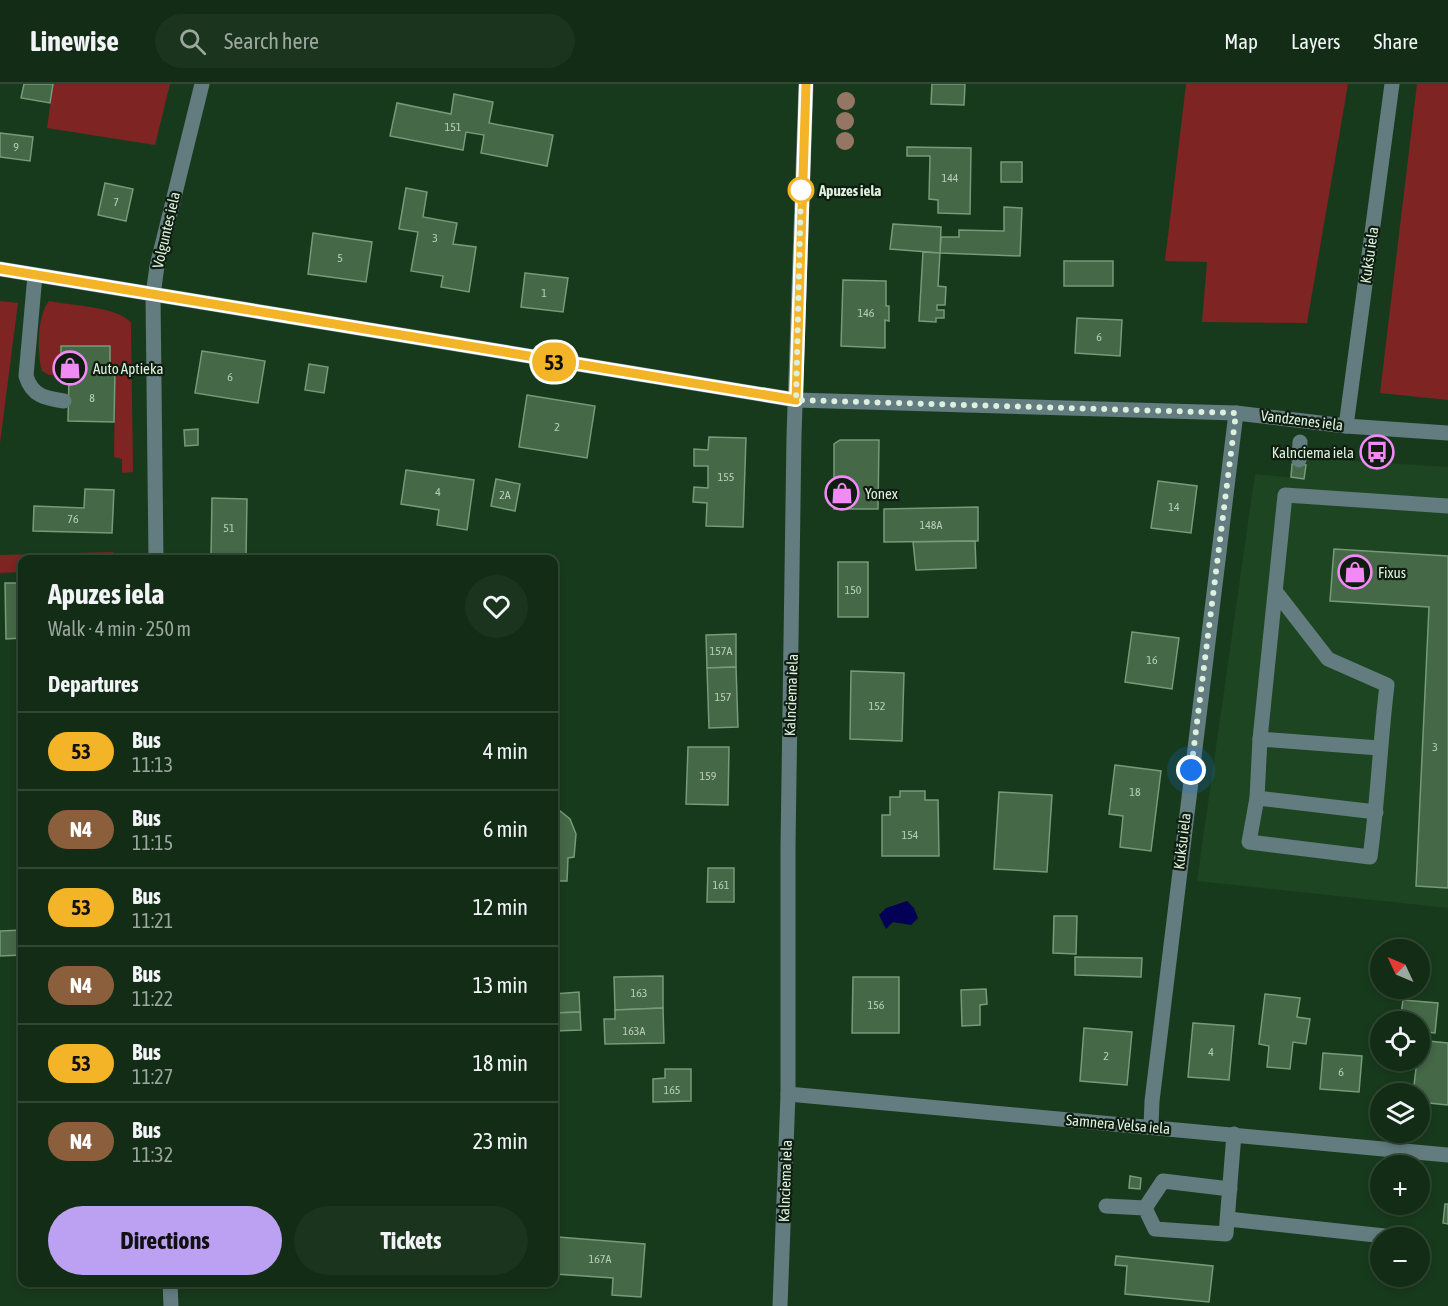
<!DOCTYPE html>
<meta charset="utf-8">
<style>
:root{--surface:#122c15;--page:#1b341e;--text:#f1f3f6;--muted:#9ca7a0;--line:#314834;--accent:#bca0f2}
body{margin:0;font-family:"Asap Condensed",sans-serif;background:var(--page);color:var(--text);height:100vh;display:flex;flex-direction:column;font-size:22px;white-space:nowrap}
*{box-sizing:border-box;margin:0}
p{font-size:20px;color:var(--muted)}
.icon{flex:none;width:33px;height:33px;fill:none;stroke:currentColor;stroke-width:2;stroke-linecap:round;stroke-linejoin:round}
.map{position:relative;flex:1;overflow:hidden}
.side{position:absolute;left:18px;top:471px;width:540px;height:732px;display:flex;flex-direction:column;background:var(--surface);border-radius:12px;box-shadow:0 3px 9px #0003,0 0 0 2px var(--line)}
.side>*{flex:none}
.badge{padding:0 12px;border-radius:20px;font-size:21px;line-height:39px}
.needle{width:39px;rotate:314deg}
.controls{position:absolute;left:1370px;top:855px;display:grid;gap:12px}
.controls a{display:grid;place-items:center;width:60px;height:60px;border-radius:50%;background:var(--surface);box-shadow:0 3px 9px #0003,0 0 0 2px var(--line);font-size:30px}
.you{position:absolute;width:30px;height:30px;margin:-15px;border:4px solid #fff;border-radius:50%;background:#1a73e8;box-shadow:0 0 0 9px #1a73e833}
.map>.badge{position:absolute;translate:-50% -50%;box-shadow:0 0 0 3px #fff}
h2{padding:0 30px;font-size:22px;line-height:54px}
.round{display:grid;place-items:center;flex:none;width:63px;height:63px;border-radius:32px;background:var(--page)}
.headline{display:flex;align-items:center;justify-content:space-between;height:102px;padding:0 30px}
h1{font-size:28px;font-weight:700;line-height:45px}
.cta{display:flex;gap:12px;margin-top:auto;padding:12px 30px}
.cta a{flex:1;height:69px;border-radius:36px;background:var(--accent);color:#111;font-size:24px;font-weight:700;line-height:69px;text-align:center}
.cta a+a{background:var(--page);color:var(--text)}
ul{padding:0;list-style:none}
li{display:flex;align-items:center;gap:18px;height:78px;padding:0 30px;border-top:2px solid var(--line)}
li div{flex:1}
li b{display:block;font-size:22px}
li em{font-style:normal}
li .badge{min-width:66px;font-weight:700;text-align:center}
header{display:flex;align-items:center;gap:36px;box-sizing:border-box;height:84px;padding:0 30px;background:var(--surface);border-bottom:2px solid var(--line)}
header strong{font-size:28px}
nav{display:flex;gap:33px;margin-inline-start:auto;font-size:21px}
.search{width:420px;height:54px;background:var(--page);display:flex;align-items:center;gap:15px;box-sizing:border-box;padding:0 21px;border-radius:33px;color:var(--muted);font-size:22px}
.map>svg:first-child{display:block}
.built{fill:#1d4521}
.green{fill:#7e2422}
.water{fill:#030055}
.building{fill:#456847;stroke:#769b78;stroke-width:1.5}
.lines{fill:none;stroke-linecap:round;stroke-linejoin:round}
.minor{stroke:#627c7f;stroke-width:15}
.tree{fill:#957664}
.line-casing{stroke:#fff;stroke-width:14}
.line{stroke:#f4b427;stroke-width:9}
.walk{stroke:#dcf0dd;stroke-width:6;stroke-dasharray:0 10.8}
.stop-dot{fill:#fff;stroke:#f4b427;stroke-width:3}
.labels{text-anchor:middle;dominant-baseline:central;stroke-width:4.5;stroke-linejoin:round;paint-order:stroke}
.number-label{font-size:12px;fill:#b6ceb8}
.stop-label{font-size:15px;font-weight:bold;fill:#dcf0dd;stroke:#0f1d10;text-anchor:start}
.street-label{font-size:15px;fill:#dcf0dd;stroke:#0f1d10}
.poi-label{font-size:15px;fill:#dcf0dd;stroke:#0f1d10;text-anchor:start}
</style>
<header>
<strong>Linewise</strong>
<div class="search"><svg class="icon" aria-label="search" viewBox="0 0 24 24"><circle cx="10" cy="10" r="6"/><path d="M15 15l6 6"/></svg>Search here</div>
<nav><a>Map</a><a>Layers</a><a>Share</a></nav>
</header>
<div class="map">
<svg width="1448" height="1222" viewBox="0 0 1448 1222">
<rect width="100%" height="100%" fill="#183a1c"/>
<!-- built -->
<polygon class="built" points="1306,374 1448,383 1448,824 1197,797 1255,390 1304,395"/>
<!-- green -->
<g class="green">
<polygon points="53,0 170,0 155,61 47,44"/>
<polygon points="1186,0 1348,0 1307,239 1202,238 1207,178 1165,177"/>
<polygon points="1417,0 1448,0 1448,316 1380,309"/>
<polygon points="0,217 18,219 0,359"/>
<path d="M49,217C69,221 120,223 131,239L133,388L122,389V375L114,373L115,287H110V262H62L61,291H49L42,287C37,270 37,231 49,217Z"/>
<polygon points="113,468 114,475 22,476 22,488 0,489 0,471"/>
</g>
<!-- water -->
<polygon class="water" points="907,817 914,824 918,834 911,841 893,838 886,845 879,831 886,824"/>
<!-- building -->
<g class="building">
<polygon points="24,0 53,0 50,19 21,14"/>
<polygon points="932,0 965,0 964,21 931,20"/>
<polygon points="454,10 493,18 489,39 553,51 547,82 481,69 484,51 466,48 463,66 390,52 397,19 451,30"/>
<polygon points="0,49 33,53 30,77 0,73"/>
<polygon points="907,63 971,64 970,130 938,129 938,116 929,115 930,72 907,72"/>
<rect x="1001" y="78" width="21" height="20"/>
<polygon points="105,99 133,105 126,137 98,131"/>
<polygon points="406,104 427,108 423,133 457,139 453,160 476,163 469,208 441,203 443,192 411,187 418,148 399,145"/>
<polygon points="1004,123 1022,124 1020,172 940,169 941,153 959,153 959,146 1004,147"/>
<polygon points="893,140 941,143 940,169 890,165"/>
<polygon points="313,149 372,158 366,198 308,190"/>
<polygon points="923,168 940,169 938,202 946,203 945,221 937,221 937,226 944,226 944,234 936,234 936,238 919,237"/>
<rect x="1064" y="177" width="49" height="25"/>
<polygon points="525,189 568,194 563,228 521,223"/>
<polygon points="843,196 886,197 886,222 889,222 889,237 885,236 885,264 841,262"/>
<polygon points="1077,234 1122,236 1120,272 1075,269"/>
<polygon points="61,262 110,262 110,287 115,287 114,338 68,337 69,291 61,291"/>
<polygon points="202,267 265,277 258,319 195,309"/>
<polygon points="309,280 328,283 324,309 305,306"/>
<polygon points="527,311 595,322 587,374 519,363"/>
<polygon points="198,345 198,361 185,362 184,346"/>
<polygon points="709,353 746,354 743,443 706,442 707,419 693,418 694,403 708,404 708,382 694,382 694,365 708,366"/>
<polygon points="840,356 879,356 878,425 834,425 834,360"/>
<polygon points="1292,380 1306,381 1304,395 1291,393"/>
<polygon points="406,386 474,396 467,446 437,441 439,426 401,420"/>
<polygon points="496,395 520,400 515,427 491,422"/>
<polygon points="1158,397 1197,402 1191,449 1151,444"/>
<polygon points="85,405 114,406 112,449 33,447 34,422 84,424"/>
<polygon points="212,414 247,415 246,475 211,474"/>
<polygon points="978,423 978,457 884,458 884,425"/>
<polygon points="975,457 976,484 916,486 913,458"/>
<polygon points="1334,465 1448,472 1448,804 1416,802 1429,523 1330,517"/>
<rect x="838" y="478" width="30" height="55"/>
<polygon points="5,499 22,499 22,554 6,555"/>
<polygon points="1132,548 1179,554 1172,605 1125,598"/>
<polygon points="736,550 736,583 707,584 706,551"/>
<polygon points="736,583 738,643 709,644 707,584"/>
<polygon points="851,587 904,589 902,657 850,655"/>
<polygon points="688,663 729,663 728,721 686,720"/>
<polygon points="1115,681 1161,687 1151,767 1120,763 1123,732 1109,730"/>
<polygon points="900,707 925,707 925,716 938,716 939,772 882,772 882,731 890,731 890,713 900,713"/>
<polygon points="999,708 1052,711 1047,788 994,785"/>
<polygon points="554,722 570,735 576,750 574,773 568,774 567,797 554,797"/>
<polygon points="708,784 734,784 734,818 707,818"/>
<polygon points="1054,832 1077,832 1076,870 1053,869"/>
<polygon points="22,846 22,871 0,872 0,847"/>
<polygon points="1075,873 1142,874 1141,893 1075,891"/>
<polygon points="663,892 663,924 615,926 614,893"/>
<polygon points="853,893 899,893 899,949 852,949"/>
<polygon points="986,905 987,920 980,921 980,941 962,942 961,906"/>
<polygon points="579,908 580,928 554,929 554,910"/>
<polygon points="1265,910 1300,914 1297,933 1310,935 1306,960 1293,958 1290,985 1267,983 1269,962 1259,960"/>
<polygon points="1403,916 1438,919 1435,949 1419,947 1419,938 1400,938"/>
<polygon points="663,924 664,959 605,960 604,935 615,935 615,926"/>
<polygon points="580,928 581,946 554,947 554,929"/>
<polygon points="1193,939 1234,942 1229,996 1188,993"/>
<polygon points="1084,944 1132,948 1127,1001 1080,997"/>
<polygon points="1419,956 1448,959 1448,1021 1419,1018 1419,1010 1413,1010 1417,976 1419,976"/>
<polygon points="1323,969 1362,972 1359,1008 1320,1005"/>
<polygon points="665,985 691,985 691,1017 653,1018 653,995 665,994"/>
<polygon points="1130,1092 1141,1094 1140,1105 1129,1104"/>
<polygon points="1445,1120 1448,1120 1448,1140 1443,1139"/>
<polygon points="558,1153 645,1160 641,1213 612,1211 613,1194 555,1190"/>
<polygon points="1116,1172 1213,1182 1209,1218 1125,1210 1127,1182 1115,1181"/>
</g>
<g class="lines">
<!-- minor -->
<g class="minor">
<polyline points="0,185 796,316 1236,329 1346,342 1448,349"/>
<path d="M35,191L26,292C32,312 45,314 64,317"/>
<polyline points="1346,342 1392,0"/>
<polyline points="1299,376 1300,358"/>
<polyline points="156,476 153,211 157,182 202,0"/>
<path d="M1276,508L1328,575L1387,601C1380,658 1378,716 1370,773L1249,758L1257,714L1260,655L1285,411L1448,422"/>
<polyline points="1260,655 1379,664"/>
<polyline points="1257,714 1376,728"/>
<polyline points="788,1010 1448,1071"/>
<polyline points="1151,1043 1152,1017 1236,329"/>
<polyline points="1106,1122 1145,1124 1155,1145 1226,1150 1234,1050"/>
<polyline points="1145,1124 1163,1097 1230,1105"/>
<polyline points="1228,1135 1403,1154"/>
<polyline points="170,1198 171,1222"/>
<polyline points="780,1222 788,1010 788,762 794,352 806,0"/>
</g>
</g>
<!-- trees -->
<g class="tree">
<circle cx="846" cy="17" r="9"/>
<circle cx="845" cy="37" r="9"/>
<circle cx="845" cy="57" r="9"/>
</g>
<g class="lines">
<defs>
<polyline id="line" points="0,185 796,316 806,0"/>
</defs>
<!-- line casing -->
<use href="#line" class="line-casing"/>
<!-- line -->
<use href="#line" class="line"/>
<!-- walk -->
<polyline class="walk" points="801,106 796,316 1236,329 1191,686"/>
</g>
<!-- icons -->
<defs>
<symbol id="shop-ring" viewBox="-11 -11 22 22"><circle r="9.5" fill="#0f1d10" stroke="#f18af4" stroke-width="1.5"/><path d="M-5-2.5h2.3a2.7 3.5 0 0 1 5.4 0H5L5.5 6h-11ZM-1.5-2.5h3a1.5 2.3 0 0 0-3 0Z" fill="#f18af4"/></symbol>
<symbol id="bus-ring" viewBox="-11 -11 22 22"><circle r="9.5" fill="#0f1d10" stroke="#f18af4" stroke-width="1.5"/><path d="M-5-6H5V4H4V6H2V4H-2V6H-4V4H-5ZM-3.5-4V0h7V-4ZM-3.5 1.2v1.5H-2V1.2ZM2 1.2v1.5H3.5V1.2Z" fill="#f18af4"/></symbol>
</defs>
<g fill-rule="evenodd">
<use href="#shop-ring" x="51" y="265" width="38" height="38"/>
<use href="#bus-ring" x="1358" y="349" width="38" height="38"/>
<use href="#shop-ring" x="823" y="390" width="38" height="38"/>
<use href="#shop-ring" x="1336" y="469" width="38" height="38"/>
</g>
<!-- markers -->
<circle class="stop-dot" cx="801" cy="106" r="12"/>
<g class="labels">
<!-- number labels -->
<g class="number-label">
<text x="453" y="43">151</text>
<text x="16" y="63">9</text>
<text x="950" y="94">144</text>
<text x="116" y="118">7</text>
<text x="435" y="154">3</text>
<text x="340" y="174">5</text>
<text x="544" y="209">1</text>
<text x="866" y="229">146</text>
<text x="1099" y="253">6</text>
<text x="230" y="293">6</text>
<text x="92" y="314">8</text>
<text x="557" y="343">2</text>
<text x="726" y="393">155</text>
<text x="438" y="408">4</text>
<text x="505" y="411">2A</text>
<text x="1174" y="423">14</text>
<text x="73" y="435">76</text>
<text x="931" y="441">148A</text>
<text x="229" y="444">51</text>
<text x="853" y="506">150</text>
<text x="721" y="567">157A</text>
<text x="1152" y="576">16</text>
<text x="723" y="613">157</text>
<text x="877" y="622">152</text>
<text x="1435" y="663">3</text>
<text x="708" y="692">159</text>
<text x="1135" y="708">18</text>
<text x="910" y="751">154</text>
<text x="721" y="801">161</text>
<text x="639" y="909">163</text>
<text x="876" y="921">156</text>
<text x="634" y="947">163A</text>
<text x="1211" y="968">4</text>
<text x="1106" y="972">2</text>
<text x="1341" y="988">6</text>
<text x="672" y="1006">165</text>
<text x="600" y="1175">167A</text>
</g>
<!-- stop labels -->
<g class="stop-label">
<text x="819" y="106">Apuzes iela</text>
</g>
<!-- street labels -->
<g class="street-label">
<text transform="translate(166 146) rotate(-77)">Volguntes iela</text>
<text transform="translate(1369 171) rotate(-82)">Kukšu iela</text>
<text transform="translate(1302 336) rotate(7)">Vandzenes iela</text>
<text transform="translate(791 611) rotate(-88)">Kalnciema iela</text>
<text transform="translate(1182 757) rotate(-83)">Kukšu iela</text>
<text transform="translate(1118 1040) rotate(5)">Samnera Velsa iela</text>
<text transform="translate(785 1097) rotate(-88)">Kalnciema iela</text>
</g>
<!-- poi labels -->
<g class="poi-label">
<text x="93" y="284">Auto Aptieka</text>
<text x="1354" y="368" text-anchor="end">Kalnciema iela</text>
<text x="865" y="409">Yonex</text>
<text x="1378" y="488">Fixus</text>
</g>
</g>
</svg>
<div class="controls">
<a><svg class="needle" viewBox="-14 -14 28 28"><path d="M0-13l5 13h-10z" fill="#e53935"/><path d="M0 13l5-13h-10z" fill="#9ca7a0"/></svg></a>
<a><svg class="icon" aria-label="locate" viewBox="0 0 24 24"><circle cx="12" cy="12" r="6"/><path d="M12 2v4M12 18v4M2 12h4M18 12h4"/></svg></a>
<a><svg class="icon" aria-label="layers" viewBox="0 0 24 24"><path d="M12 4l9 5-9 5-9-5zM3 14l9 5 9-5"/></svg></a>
<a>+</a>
<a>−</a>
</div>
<div class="you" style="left:1191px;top:686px"></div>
<b class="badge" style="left:554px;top:278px;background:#f4b427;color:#111">53</b>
<section class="side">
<div class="headline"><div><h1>Apuzes iela</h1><p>Walk · 4 min · 250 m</p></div><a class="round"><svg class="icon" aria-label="heart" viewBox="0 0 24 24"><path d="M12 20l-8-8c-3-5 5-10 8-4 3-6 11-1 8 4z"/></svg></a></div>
<h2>Departures</h2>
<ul>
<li><span class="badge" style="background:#f4b427;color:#111">53</span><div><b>Bus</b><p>11:13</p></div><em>4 min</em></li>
<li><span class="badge" style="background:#8b5e3c;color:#fff">N4</span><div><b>Bus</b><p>11:15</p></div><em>6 min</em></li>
<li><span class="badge" style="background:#f4b427;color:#111">53</span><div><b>Bus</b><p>11:21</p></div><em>12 min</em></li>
<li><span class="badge" style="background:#8b5e3c;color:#fff">N4</span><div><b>Bus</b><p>11:22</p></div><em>13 min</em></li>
<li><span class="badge" style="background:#f4b427;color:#111">53</span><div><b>Bus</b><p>11:27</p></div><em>18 min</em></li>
<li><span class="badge" style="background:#8b5e3c;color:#fff">N4</span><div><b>Bus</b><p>11:32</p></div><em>23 min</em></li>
</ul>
<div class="cta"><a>Directions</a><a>Tickets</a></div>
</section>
</div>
